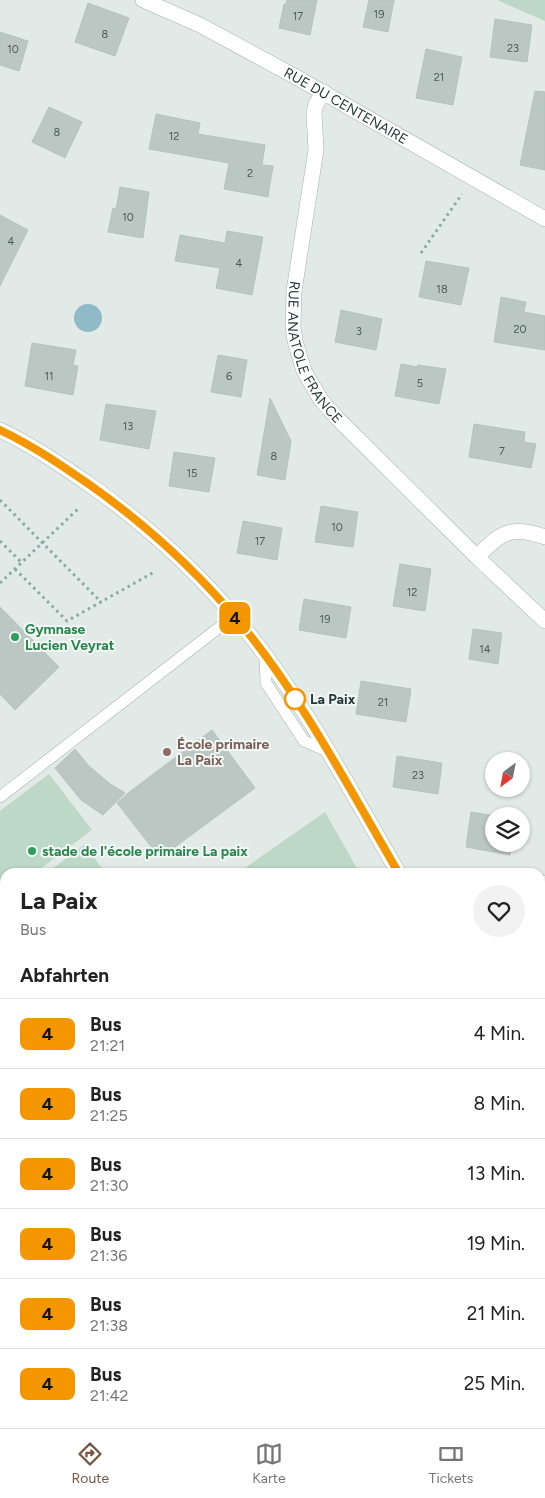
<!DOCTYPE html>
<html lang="de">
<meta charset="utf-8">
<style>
:root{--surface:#fff;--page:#f2f2f2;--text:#222;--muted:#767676;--line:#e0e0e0;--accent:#775542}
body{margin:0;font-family:Figtree,sans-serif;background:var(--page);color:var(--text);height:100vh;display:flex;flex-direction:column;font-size:19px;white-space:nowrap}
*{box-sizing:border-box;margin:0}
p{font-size:16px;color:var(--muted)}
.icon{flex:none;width:28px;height:28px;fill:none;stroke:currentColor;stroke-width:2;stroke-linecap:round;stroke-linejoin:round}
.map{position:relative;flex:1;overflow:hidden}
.sheet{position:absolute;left:0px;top:868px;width:545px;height:561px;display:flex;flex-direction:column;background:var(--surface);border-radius:15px 15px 0 0;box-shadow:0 1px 4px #0004}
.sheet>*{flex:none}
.badge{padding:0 10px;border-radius:8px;font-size:18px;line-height:32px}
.needle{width:32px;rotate:212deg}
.controls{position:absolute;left:485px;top:752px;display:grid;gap:10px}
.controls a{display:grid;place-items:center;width:45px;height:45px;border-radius:50%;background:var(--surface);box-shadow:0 1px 4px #0004;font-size:25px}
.map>.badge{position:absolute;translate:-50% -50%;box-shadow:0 0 0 2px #fff}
h2{padding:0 20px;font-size:19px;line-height:45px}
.round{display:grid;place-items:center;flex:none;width:52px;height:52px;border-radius:26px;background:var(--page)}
.overview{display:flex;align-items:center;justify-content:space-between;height:85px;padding:0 20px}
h1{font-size:24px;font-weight:700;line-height:38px}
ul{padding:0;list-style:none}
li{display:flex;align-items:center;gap:15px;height:70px;padding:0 20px;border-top:1px solid var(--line)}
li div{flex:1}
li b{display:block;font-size:19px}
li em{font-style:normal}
li .badge{min-width:55px;font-weight:700;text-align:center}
.tabs{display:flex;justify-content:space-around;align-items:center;height:70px;border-top:1px solid var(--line);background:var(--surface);font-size:14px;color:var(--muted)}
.tabs a{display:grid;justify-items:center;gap:2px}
.tabs .active{color:var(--accent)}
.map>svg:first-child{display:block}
.green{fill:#bdd8c7}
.water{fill:#90bac8}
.building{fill:#bac7c3;stroke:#b5c3be}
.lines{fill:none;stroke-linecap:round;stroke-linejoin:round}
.lane-casing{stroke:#a5b1ae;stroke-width:12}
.street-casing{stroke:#a5b1ae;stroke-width:16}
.secondary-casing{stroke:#a2b4b0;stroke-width:16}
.path{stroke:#86aaa2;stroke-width:3;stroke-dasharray:2.5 4;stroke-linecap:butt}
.lane{stroke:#fff;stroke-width:11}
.street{stroke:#fff;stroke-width:15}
.secondary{stroke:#fff;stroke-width:15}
.line-casing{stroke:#fff;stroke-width:11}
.line{stroke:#f39600;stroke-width:8}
.leisure-dot{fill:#2e9e5b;stroke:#f2f7f5;stroke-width:2}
.stop-dot{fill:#fff;stroke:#f39600;stroke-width:2.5}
.education-dot{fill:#8d6e63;stroke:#f2f7f5;stroke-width:2}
.labels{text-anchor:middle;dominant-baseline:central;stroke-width:4;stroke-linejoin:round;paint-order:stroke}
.number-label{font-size:11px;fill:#4a5c58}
.street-label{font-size:14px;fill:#243935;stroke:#f2f7f5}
.leisure-label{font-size:14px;font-weight:bold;fill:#27864d;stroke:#f2f7f5;text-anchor:start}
.stop-label{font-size:14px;font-weight:bold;fill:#243935;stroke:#f2f7f5;text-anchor:start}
.education-label{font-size:14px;font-weight:bold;fill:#785e54;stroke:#f2f7f5;text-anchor:start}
</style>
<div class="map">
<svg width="545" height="1428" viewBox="0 0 545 1428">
<rect width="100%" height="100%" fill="#e2eae7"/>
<!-- green -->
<g class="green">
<polygon points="497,0 545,0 545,21"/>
<polygon points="49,774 92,830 36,872 5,872 5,897 0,900 0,811"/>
<polygon points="325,812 359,872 244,872 242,870"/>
<polygon points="84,845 105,872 48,872"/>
<polygon points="5,906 5,1263 0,1261 0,910"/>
<polygon points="540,1191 545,1193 545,1428 195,1428 195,1424 540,1424"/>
</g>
<!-- water -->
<circle class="water" cx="88" cy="318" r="14"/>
<!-- building -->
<g class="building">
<polygon points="287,0 317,0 310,35 279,28 284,4 286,4"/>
<polygon points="369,0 394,0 388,32 363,27"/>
<polygon points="88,3 129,18 115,56 75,42"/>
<polygon points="495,19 532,25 527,62 490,57"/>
<polygon points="0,32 28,41 19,71 0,65"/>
<polygon points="426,49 462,57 453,105 416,98"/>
<polygon points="535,91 545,92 545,170 520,165"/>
<polygon points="49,107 82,122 65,158 32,142"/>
<polygon points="156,114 200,123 198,134 265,145 262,165 273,166 268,197 224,189 229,163 149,149"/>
<polygon points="120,187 149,192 143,238 108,232 113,208 116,209"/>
<polygon points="0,215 28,230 0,286"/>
<polygon points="227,231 263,237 252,295 216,288 220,268 175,261 180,235 225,243"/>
<polygon points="426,261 469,268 461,305 419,297"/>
<polygon points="501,297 526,302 524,312 545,316 545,350 494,342"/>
<polygon points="341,310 382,319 376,350 335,342"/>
<polygon points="32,343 76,350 73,365 78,366 73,395 25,386"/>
<polygon points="218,355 247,360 241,397 211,392"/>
<polygon points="401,364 417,367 418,365 446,369 439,404 395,396"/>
<polygon points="270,398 291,441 285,480 257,475"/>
<polygon points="106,404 156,411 149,449 100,440"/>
<polygon points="474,424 525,432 524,442 536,444 531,468 469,457"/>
<polygon points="174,452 215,458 209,492 169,486"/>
<polygon points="321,506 358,512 353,547 315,542"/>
<polygon points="243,521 282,528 277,560 237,553"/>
<polygon points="400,564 431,569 425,611 393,606"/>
<polygon points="304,599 351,607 346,638 299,630"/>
<polygon points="0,607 59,667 15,710 0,694"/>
<polygon points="473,629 502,633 498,664 469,659"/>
<polygon points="361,681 411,689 406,722 356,714"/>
<polygon points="212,730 255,788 160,858 117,803 128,793"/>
<polygon points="75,749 88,765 109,783 125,793 103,815 81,800 55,768"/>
<polygon points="397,756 442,763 438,794 393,787"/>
<polygon points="471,812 495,816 494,844 511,844 510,855 466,847"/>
</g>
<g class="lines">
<defs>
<g id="lane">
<polyline points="265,656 266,683 304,741 327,751"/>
<polyline points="0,797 234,616"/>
</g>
<g id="street">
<path id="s1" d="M143,0L200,25L296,77L545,219"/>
<path id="s2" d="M324,92L316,104L314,113L316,150L294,291L293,327L295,341L304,371L321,400L339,420L477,557L545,621"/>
<path d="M0,430C32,445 61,465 90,485C148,526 200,574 245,629C305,703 350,790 398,872"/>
<path d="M477,557C501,532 511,525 545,537"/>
<polyline points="540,885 545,883"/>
<polyline points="0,1402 5,1404"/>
<polyline points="96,1424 98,1428"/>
<polyline points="55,1428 57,1424"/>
</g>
<g id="secondary">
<polyline points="540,1114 545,1112"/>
<polyline points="540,1168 545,1171"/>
<polyline points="0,1261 5,1263"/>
</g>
</defs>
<!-- lane casing -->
<use href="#lane" class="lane-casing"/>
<!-- street casing -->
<use href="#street" class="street-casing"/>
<!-- secondary casing -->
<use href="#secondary" class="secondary-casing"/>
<!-- path -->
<g class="path">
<polyline points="421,253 462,194"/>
<polyline points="0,500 101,602"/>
<polyline points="0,541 22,563"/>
<polyline points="15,569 67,621 156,571"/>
<polyline points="0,583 79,508"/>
<polyline points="0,1132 5,1135"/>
</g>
<!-- lane -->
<use href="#lane" class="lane"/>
<!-- street -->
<use href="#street" class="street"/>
<!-- secondary -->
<use href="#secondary" class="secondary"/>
</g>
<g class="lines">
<defs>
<path id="line" d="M0,430C32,445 61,465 90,485C148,526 200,574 245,629C305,703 350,790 398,872"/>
</defs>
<!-- line casing -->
<use href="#line" class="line-casing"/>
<!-- line -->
<use href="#line" class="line"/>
</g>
<!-- markers -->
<g class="leisure-dot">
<circle cx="15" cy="637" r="5"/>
<circle cx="32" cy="851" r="5"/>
</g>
<circle class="stop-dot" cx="295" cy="699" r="10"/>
<circle class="education-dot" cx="167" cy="752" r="5"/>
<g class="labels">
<!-- number labels -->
<g class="number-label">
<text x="379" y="14">19</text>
<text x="298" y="16">17</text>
<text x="105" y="34">8</text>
<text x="513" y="48">23</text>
<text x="13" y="49">10</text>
<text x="439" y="77">21</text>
<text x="57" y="132">8</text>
<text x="174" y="136">12</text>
<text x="250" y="173">2</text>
<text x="128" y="217">10</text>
<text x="11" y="241">4</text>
<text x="239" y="263">4</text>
<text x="442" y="289">18</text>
<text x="520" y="329">20</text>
<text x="359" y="331">3</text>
<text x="49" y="376">11</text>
<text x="229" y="376">6</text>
<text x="420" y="383">5</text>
<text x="128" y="426">13</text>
<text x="502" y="451">7</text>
<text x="274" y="456">8</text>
<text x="192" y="473">15</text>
<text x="337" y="527">10</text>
<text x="260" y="541">17</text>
<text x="412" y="592">12</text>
<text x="325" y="619">19</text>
<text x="485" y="649">14</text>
<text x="383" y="702">21</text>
<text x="418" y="775">23</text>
</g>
<!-- street labels -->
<g class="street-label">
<text stroke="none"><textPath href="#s1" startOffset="229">RUE DU CENTENAIRE</textPath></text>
<text stroke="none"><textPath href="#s2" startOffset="270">RUE ANATOLE FRANCE</textPath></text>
</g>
<!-- leisure labels -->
<g class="leisure-label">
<text x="25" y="629">Gymnase<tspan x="25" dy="16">Lucien Veyrat</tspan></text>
<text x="42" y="851">stade de l'école primaire La paix</text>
</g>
<!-- stop labels -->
<g class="stop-label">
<text x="310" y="699">La Paix</text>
</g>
<!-- education labels -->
<g class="education-label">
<text x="177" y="744">École primaire<tspan x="177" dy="16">La Paix</tspan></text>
</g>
</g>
</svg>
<div class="controls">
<a><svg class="needle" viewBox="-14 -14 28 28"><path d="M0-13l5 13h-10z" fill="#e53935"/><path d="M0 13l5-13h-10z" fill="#767676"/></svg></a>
<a><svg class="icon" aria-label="layers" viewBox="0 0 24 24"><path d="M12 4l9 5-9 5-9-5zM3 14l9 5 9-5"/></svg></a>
</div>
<b class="badge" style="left:235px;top:618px;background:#f39600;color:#111">4</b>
<section class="sheet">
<div class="overview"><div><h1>La Paix</h1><p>Bus</p></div><a class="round"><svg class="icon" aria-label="heart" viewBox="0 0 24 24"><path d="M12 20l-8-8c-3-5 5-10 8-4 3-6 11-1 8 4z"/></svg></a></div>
<h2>Abfahrten</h2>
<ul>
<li><span class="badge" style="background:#f39600;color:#111">4</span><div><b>Bus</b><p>21:21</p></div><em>4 Min.</em></li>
<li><span class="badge" style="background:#f39600;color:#111">4</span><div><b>Bus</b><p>21:25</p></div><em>8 Min.</em></li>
<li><span class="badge" style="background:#f39600;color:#111">4</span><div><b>Bus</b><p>21:30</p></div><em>13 Min.</em></li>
<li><span class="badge" style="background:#f39600;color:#111">4</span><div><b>Bus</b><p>21:36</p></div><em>19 Min.</em></li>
<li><span class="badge" style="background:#f39600;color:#111">4</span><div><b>Bus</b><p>21:38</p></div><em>21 Min.</em></li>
<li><span class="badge" style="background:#f39600;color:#111">4</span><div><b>Bus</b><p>21:42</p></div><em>25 Min.</em></li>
</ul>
</section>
</div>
<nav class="tabs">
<a class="active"><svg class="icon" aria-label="directions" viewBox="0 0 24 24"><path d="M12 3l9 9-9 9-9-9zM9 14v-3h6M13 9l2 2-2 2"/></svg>Route</a>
<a><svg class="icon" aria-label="map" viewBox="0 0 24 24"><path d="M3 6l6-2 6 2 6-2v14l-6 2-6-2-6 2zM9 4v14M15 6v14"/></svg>Karte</a>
<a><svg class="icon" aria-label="tickets" viewBox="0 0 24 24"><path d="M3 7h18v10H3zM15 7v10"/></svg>Tickets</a>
</nav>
